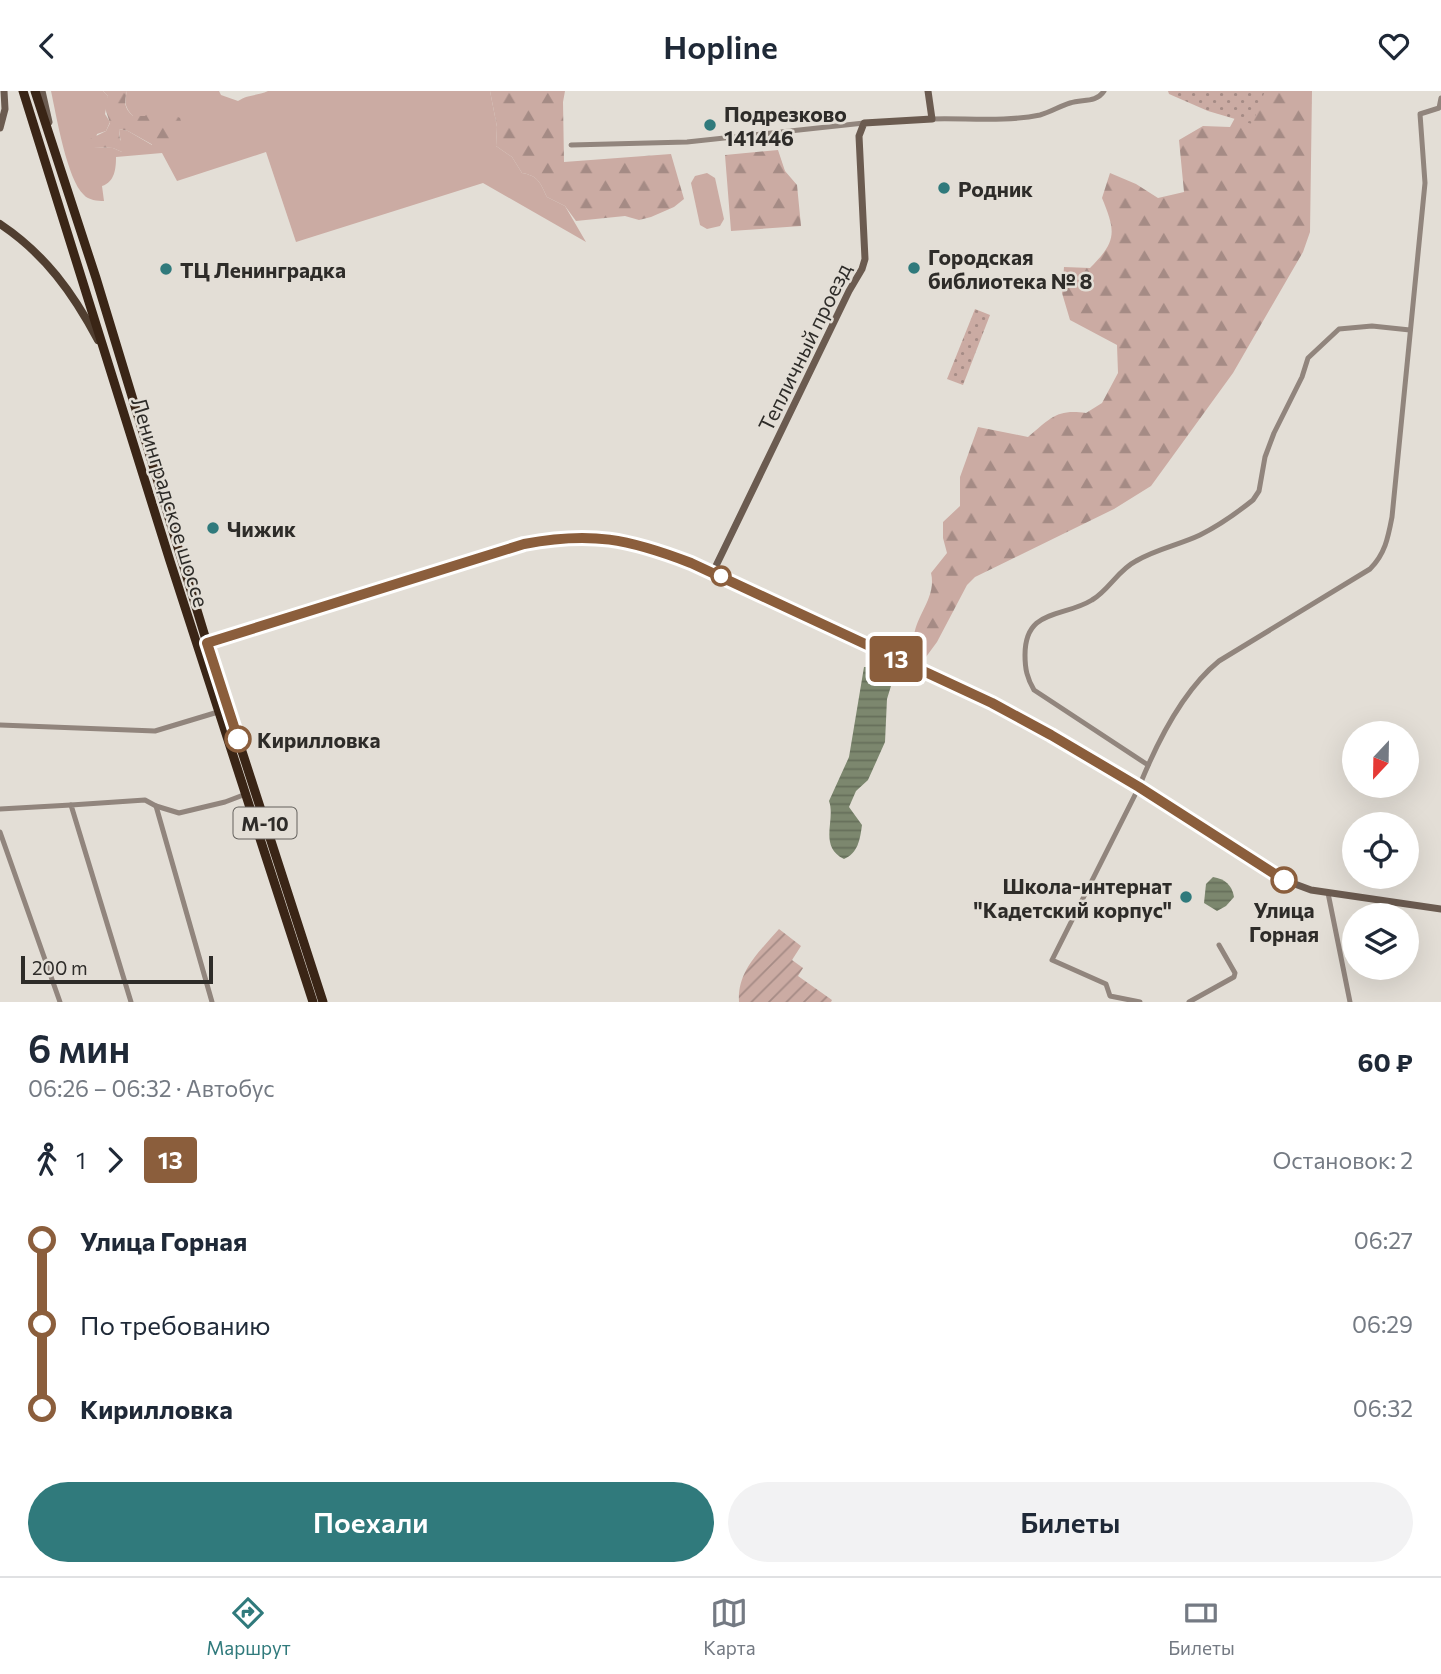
<!DOCTYPE html>
<html lang="ru">
<meta charset="utf-8">
<style>
:root{--surface:#fff;--page:#f2f2f3;--text:#1f2937;--muted:#747a83;--line:#e0e1e3;--accent:#307a7c}
body{margin:0;font-family:Commissioner,sans-serif;background:var(--page);color:var(--text);height:100vh;display:flex;flex-direction:column;font-size:26px;white-space:nowrap}
*{box-sizing:border-box;margin:0}
p{font-size:23px;color:var(--muted)}
.icon{flex:none;width:38px;height:38px;fill:none;stroke:currentColor;stroke-width:2;stroke-linecap:round;stroke-linejoin:round}
.map{position:relative;height:911px;overflow:hidden}
.drawer{display:flex;flex-direction:column;background:var(--surface);flex:1}
.drawer>*{flex:none}
.badge{padding:0 14px;border-radius:5px;font-size:24px;line-height:46px}
.needle{width:46px;rotate:202deg}
.tools{position:absolute;left:1342px;top:630px;display:grid;gap:14px}
.tools a{display:grid;place-items:center;width:77px;height:77px;border-radius:50%;background:var(--surface);box-shadow:0 7px 28px #0002;font-size:35px}
.scale{position:absolute;left:21px;bottom:18px;width:192px;box-sizing:border-box;padding-left:7px;border:4px solid #2e2c29;border-top:0;font-size:19px;line-height:24px;white-space:nowrap;color:#2e2c29;-webkit-text-stroke:5px #e3ded6;paint-order:stroke}
.map>.badge{position:absolute;translate:-50% -50%;box-shadow:0 0 0 4px #fff}
.legs{display:flex;align-items:center;gap:10px;height:77px;padding:0 28px;font-size:23px}
.legs p{margin-inline-start:auto}
.summary{display:flex;align-items:center;justify-content:space-between;height:119px;padding:0 28px}
h1{font-size:38px;font-weight:600;line-height:52px}
.button{display:flex;gap:14px;margin-top:auto;padding:14px 28px}
.button a{flex:1;height:80px;border-radius:42px;background:var(--accent);color:#fff;font-size:28px;font-weight:600;line-height:80px;text-align:center}
.button a+a{background:var(--page);color:var(--text)}
ul{padding:0 28px;list-style:none}
li{display:flex;align-items:center;gap:24px;height:84px;font-size:26px}
li i{display:grid;place-items:center;width:10px;height:100%;margin:0 9px;background:currentColor}
li i::after{content:'';width:18px;height:18px;margin:-9px;border:5px solid;border-radius:50%;background:var(--surface)}
li p{margin-inline-start:auto}
li:first-child i{background:linear-gradient(#0000 50%,currentColor 0)}
li:last-child i{background:linear-gradient(currentColor 50%,#0000 0)}
header{display:flex;justify-content:space-between;align-items:center;height:91px;padding:0 28px;background:var(--surface);font-size:32px;font-weight:600}
.tabs{display:flex;justify-content:space-around;align-items:center;height:98px;border-top:2px solid var(--line);background:var(--surface);font-size:19px;color:var(--muted)}
.tabs a{display:grid;justify-items:center;gap:4px}
.tabs .current{color:var(--accent)}
.map>svg:first-child{display:block}
.grass{fill:#cbaba3}
.forest{fill:url(#forest-firs)}
.park{fill:url(#park-dots)}
.garden{fill:url(#garden-furrows)}
.water{fill:url(#water-rules)}
.lines{fill:none;stroke-linecap:round;stroke-linejoin:round}
.street{stroke:#91857d;stroke-width:5}
.secondary{stroke:#6b5b50;stroke-width:7}
.primary{stroke:#503e30;stroke-width:8}
.highway{stroke:#3a2516;stroke-width:9}
.line-1-casing{stroke:#fff;stroke-width:16}
.line-1{stroke:#8b5e3c;stroke-width:10}
.poi-dot{fill:#307a7c;stroke:#e3ded6;stroke-width:2.5}
.stop-1-dot{fill:#fff;stroke:#8b5e3c;stroke-width:3.5}
.labels{text-anchor:middle;dominant-baseline:central;stroke-width:5;stroke-linejoin:round;paint-order:stroke}
.shield{fill:#e3ded6;stroke:#64615d;stroke-width:2}
.shield-label{font-size:19px;font-weight:bold;fill:#2e2c29}
.poi-label{font-size:21px;font-weight:bold;fill:#2e2c29;stroke:#e3ded6;text-anchor:start}
.street-label{font-size:21px;fill:#2e2c29;stroke:#e3ded6}
.stop-label{font-size:21px;font-weight:bold;fill:#2e2c29;stroke:#e3ded6;text-anchor:start}
</style>
<header><svg class="icon" aria-label="back" viewBox="0 0 24 24"><path d="M15 5l-7 7 7 7"/></svg>Hopline<svg class="icon" aria-label="heart" viewBox="0 0 24 24"><path d="M12 20l-8-8c-3-5 5-10 8-4 3-6 11-1 8 4z"/></svg></header>
<div class="map">
<svg width="1441" height="911" viewBox="0 0 1441 911">
<defs>
<pattern id="forest-firs" width="22" height="20" patternUnits="userSpaceOnUse" patternTransform="scale(1.75)"><rect width="22" height="20" fill="#cbaba3"/><path d="M5 1l3.5 6h-7zM16 11l3.5 6h-7z" fill="#a58b85"/></pattern>
<pattern id="park-dots" width="8" height="8" patternUnits="userSpaceOnUse" patternTransform="scale(1.75)"><rect width="8" height="8" fill="#cbaba3"/><path d="M2 2h.1M6 6h.1" fill="none" stroke="#a58b85" stroke-width="1.8" stroke-linecap="round"/></pattern>
<pattern id="garden-furrows" width="10" height="10" patternUnits="userSpaceOnUse" patternTransform="scale(1.75)"><rect width="10" height="10" fill="#cbaba3"/><path d="M-1 1l2-2M0 10L10 0M9 11l2-2" fill="none" stroke="#a58b85"/></pattern>
<pattern id="water-rules" width="6" height="5" patternUnits="userSpaceOnUse" patternTransform="scale(1.75)"><rect width="6" height="5" fill="#7c876e"/><path d="M0 2.5h6" fill="none" stroke="#666f5a"/></pattern>
</defs>
<rect width="100%" height="100%" fill="#e3ded6"/>
<!-- grass -->
<g class="grass">
<path d="M51,0H103L108,5L105,23L110,31L106,40L97,43L94,56L113,57L122,61L119,38L128,40L152,54L145,25H133C125,17 124,11 127,0H219L221,4L238,10C248,3 258,5 268,0H490L497,36L496,55L512,66L522,82C539,85 540,92 547,106L565,115L586,151L483,92L296,151L266,61L177,90L162,62L116,66C116,77 115,91 102,95L104,110C98,110 88,109 84,104C67,89 56,23 51,0Z"/>
<polygon points="707,82 715,87 724,128 720,135 707,138 700,134 691,92 695,85"/>
</g>
<!-- forest -->
<g class="forest">
<path d="M103,0H127C124,11 124,17 133,25H145L152,18H162L180,27C184,38 183,45 177,55L168,57L161,50L153,54L128,40L119,38L120,49L128,54L122,61L113,57L94,56L88,49L106,40L110,32L104,14L108,5Z"/>
<path d="M490,0H565L563,11L564,71L671,63L684,108L674,116L651,126L639,129L625,125L576,130L565,115L547,106C540,92 539,85 522,82L512,66L496,55L497,36Z"/>
<path d="M1242,0H1312L1310,141L1303,161L1233,282L1151,395L1114,418L975,486L967,494L937,551L923,570C896,538 939,515 931,482L947,462L943,447V431L960,415V386L978,336L1028,346C1051,327 1056,318 1086,322L1102,312L1118,282L1117,254L1070,229L1062,202L1064,176L1090,177C1117,150 1116,141 1102,107L1110,82L1136,93L1158,107L1184,101L1179,49L1203,35L1230,36L1242,14Z"/>
<polygon points="778,59 785,80 797,94 801,135 731,140 725,64"/>
</g>
<!-- park -->
<g class="park">
<polygon points="1168,0 1265,0 1252,33 1208,20 1169,3"/>
<polygon points="975,218 990,224 963,294 947,288"/>
</g>
<!-- garden -->
<path class="garden" d="M779,838L801,855L792,869L803,877L798,885L832,909L831,911H739C737,880 760,860 779,838Z"/>
<!-- water -->
<g class="water">
<path d="M864,576H869L870,585L891,595L887,608L885,651L868,689L856,700L849,716L862,734C860,749 858,762 844,768C818,755 836,729 829,710L849,666Z"/>
<path d="M1213,786C1225,788 1232,794 1234,806L1226,815L1217,820L1204,812L1206,793Z"/>
</g>
<g class="lines">
<!-- street -->
<g class="street">
<path d="M932,28C966,27 1007,31 1040,24C1051,21 1060,15 1070,12C1083,8 1096,12 1104,0"/>
<polyline points="571,54 687,51 864,32"/>
<polyline points="0,634 155,640 218,621"/>
<path d="M1148,674L1034,599C1027,587 1025,578 1025,564C1025,517 1063,527 1092,509C1109,499 1118,479 1136,470C1156,458 1179,454 1200,444C1218,435 1238,421 1253,409L1259,400L1265,366L1274,342L1302,286L1308,267L1339,238L1372,235L1410,239"/>
<polyline points="156,715 179,722 225,711 246,703"/>
<polyline points="0,718 71,714"/>
<polyline points="0,741 60,911"/>
<polyline points="1328,802 1350,911"/>
<polyline points="131,911 71,714 145,709 156,715 212,911"/>
<path d="M1140,911L1110,905L1106,893L1052,869L1139,696C1157,651 1182,600 1219,570L1370,478C1385,463 1388,447 1392,426L1425,92L1420,23L1439,17L1441,7"/>
<polyline points="1189,911 1234,886 1235,882 1219,854"/>
</g>
<!-- secondary -->
<g class="secondary">
<polyline points="42,0 49,31"/>
<polyline points="0,37 5,18 4,0"/>
<polyline points="713,481 849,200 862,178 865,168 859,45 864,32 932,28 928,0"/>
<path d="M207,552L524,453C587,440 632,449 691,472L992,612L1051,644L1139,696L1284,789L1311,799L1441,818"/>
</g>
<!-- primary -->
<path class="primary" d="M0,133C45,163 73,202 98,249"/>
<!-- highway -->
<g class="highway">
<polyline points="23,0 170,470 313,911"/>
<polyline points="35,0 96,187 207,552 323,911"/>
</g>
</g>
<g class="lines">
<defs>
<path id="line-1" d="M238,648L207,552L524,453C591,440 629,448 691,472L992,612L1051,644L1139,696L1284,789"/>
</defs>
<!-- line-1 casing -->
<use href="#line-1" class="line-1-casing"/>
<!-- line-1 -->
<use href="#line-1" class="line-1"/>
</g>
<!-- markers -->
<g class="poi-dot">
<circle cx="710" cy="34" r="7"/>
<circle cx="944" cy="97" r="7"/>
<circle cx="914" cy="177" r="7"/>
<circle cx="166" cy="178" r="7"/>
<circle cx="213" cy="437" r="7"/>
<circle cx="1186" cy="806" r="7"/>
</g>
<g class="stop-1-dot">
<circle cx="721" cy="485" r="9"/>
<circle cx="238" cy="648" r="12"/>
<circle cx="1284" cy="789" r="12"/>
</g>
<g class="labels">
<!-- shield labels -->
<rect class="shield" x="233.5" y="716.5" width="63" height="31" rx="5"/>
<g class="shield-label">
<text x="265" y="732">М-10</text>
</g>
<!-- poi labels -->
<g class="poi-label">
<text x="724" y="22">Подрезково<tspan x="724" dy="24">141446</tspan></text>
<text x="958" y="97">Родник</text>
<text x="928" y="165">Городская<tspan x="928" dy="24">библиотека № 8</tspan></text>
<text x="180" y="178">ТЦ Ленинградка</text>
<text x="227" y="437">Чижик</text>
<text x="1172" y="794" text-anchor="end">Школа-интернат<tspan x="1172" dy="24">"Кадетский корпус"</tspan></text>
</g>
<!-- street labels -->
<g class="street-label">
<text transform="translate(804 256) rotate(-64)">Тепличный проезд</text>
<text transform="translate(171 411) rotate(73)">Ленинградское шоссе</text>
</g>
<!-- stop labels -->
<g class="stop-label">
<text x="257" y="648">Кирилловка</text>
<text x="1284" y="818" text-anchor="middle">Улица<tspan x="1284" dy="24">Горная</tspan></text>
</g>
</g>
</svg>
<div class="tools">
<a><svg class="needle" viewBox="-14 -14 28 28"><path d="M0-13l5 13h-10z" fill="#e53935"/><path d="M0 13l5-13h-10z" fill="#747a83"/></svg></a>
<a><svg class="icon" aria-label="locate" viewBox="0 0 24 24"><circle cx="12" cy="12" r="6"/><path d="M12 2v4M12 18v4M2 12h4M18 12h4"/></svg></a>
<a><svg class="icon" aria-label="layers" viewBox="0 0 24 24"><path d="M12 4l9 5-9 5-9-5zM3 14l9 5 9-5"/></svg></a>
</div>
<div class="scale">200 m</div>
<b class="badge" style="left:896px;top:568px;background:#8b5e3c;color:#fff">13</b>
</div>
<section class="drawer">
<div class="summary"><div><h1>6 мин</h1><p>06:26 – 06:32 · Автобус</p></div><b>60 ₽</b></div>
<div class="legs"><svg class="icon" aria-label="walk" viewBox="0 0 24 24"><circle cx="13" cy="4" r="2"/><path d="M13 8l-2 6 4 7M11 14l-3 7M7 12l3-4h3l4 4"/></svg>1<svg class="icon" aria-label="forward" viewBox="0 0 24 24"><path d="M9 5l7 7-7 7"/></svg><b class="badge" style="background:#8b5e3c;color:#fff">13</b><p>Остановок: 2</p></div>
<ul>
<li><i style="color:#8b5e3c"></i><b>Улица Горная</b><p>06:27</p></li>
<li><i style="color:#8b5e3c"></i><span>По требованию</span><p>06:29</p></li>
<li><i style="color:#8b5e3c"></i><b>Кирилловка</b><p>06:32</p></li>
</ul>
<div class="button"><a>Поехали</a><a>Билеты</a></div>
</section>
<nav class="tabs">
<a class="current"><svg class="icon" aria-label="directions" viewBox="0 0 24 24"><path d="M12 3l9 9-9 9-9-9zM9 14v-3h6M13 9l2 2-2 2"/></svg>Маршрут</a>
<a><svg class="icon" aria-label="map" viewBox="0 0 24 24"><path d="M3 6l6-2 6 2 6-2v14l-6 2-6-2-6 2zM9 4v14M15 6v14"/></svg>Карта</a>
<a><svg class="icon" aria-label="tickets" viewBox="0 0 24 24"><path d="M3 7h18v10H3zM15 7v10"/></svg>Билеты</a>
</nav>
